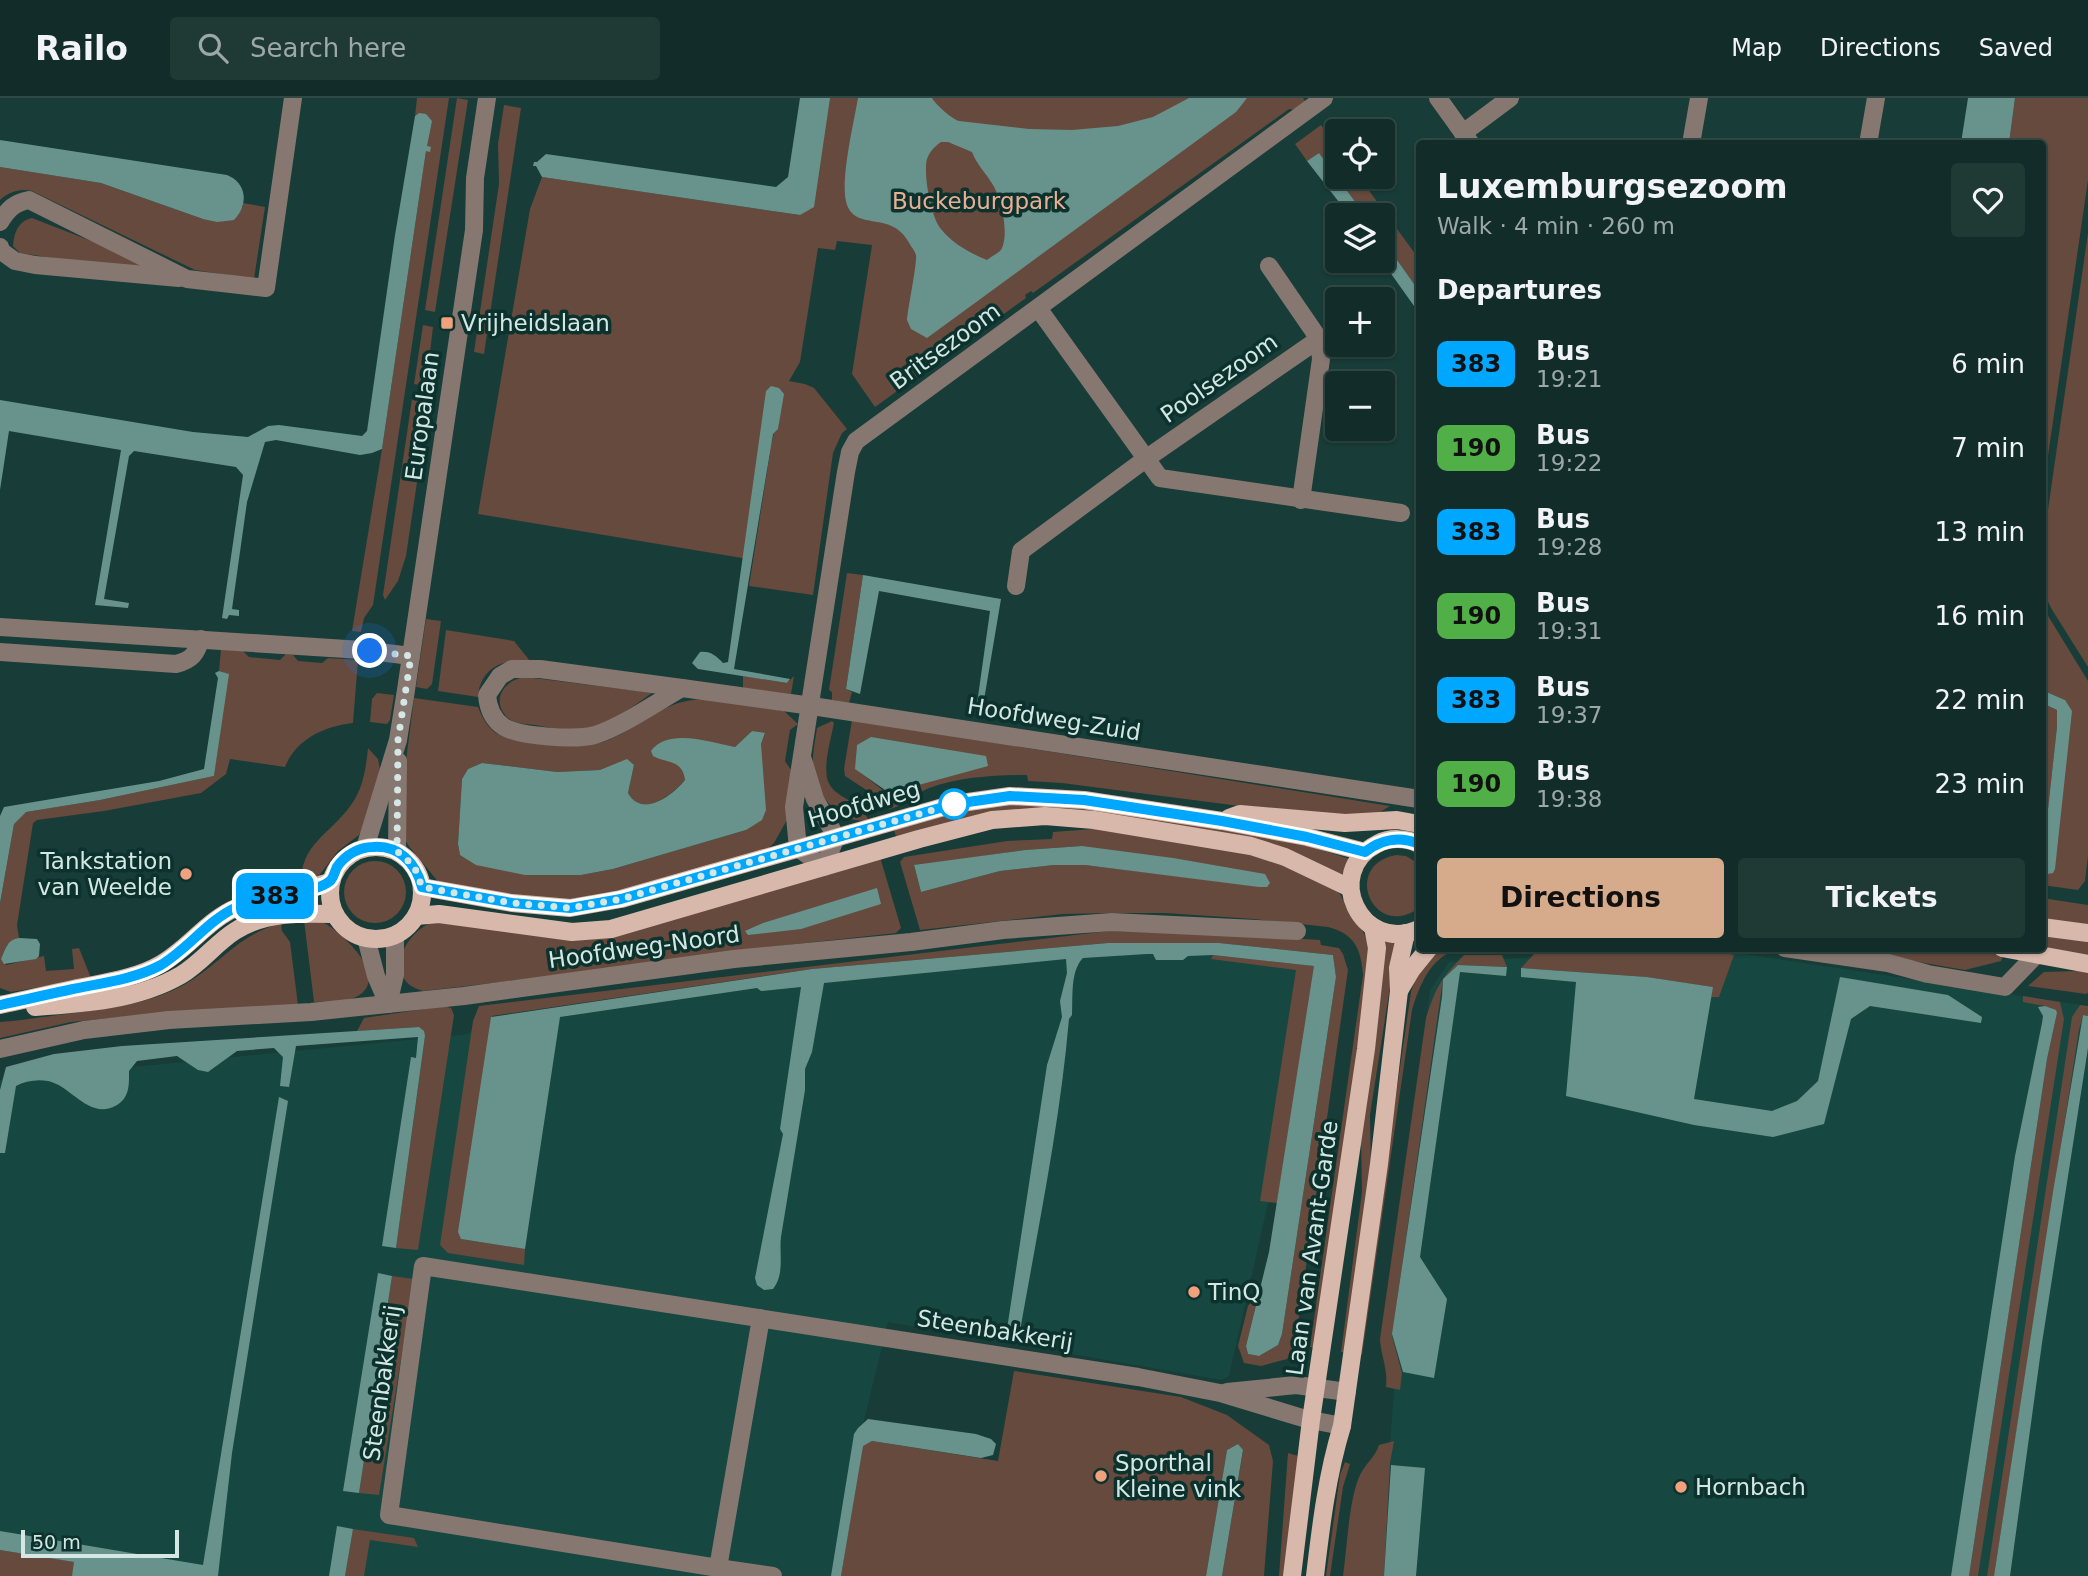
<!DOCTYPE html>
<meta charset="utf-8">
<style>
:root{--surface:#122d29;--page:#1f3935;--text:#f1f3f6;--muted:#9ca8a8;--line:#314946;--accent:#d6ab8b}
body{margin:0;font-family:"DejaVu Sans",sans-serif;background:var(--page);color:var(--text);height:100vh;display:flex;flex-direction:column;font-size:26px;white-space:nowrap}
*{box-sizing:border-box;margin:0}
p{font-size:23px;color:var(--muted)}
.icon{flex:none;width:38px;height:38px;fill:none;stroke:currentColor;stroke-width:2;stroke-linecap:round;stroke-linejoin:round}
.map{position:relative;flex:1;overflow:hidden}
.panel{position:absolute;left:1416px;top:42px;width:630px;height:812px;display:flex;flex-direction:column;background:var(--surface);border-radius:7px;box-shadow:0 2px 5px #0004,0 0 0 2px var(--line)}
.panel>*{flex:none}
.badge{padding:0 14px;border-radius:10px;font-size:24px;line-height:46px}
.fabs{position:absolute;left:1325px;top:21px;display:grid;gap:14px}
.fabs a{display:grid;place-items:center;width:70px;height:70px;border-radius:7px;background:var(--surface);box-shadow:0 2px 5px #0004,0 0 0 2px var(--line);font-size:35px}
.scale{position:absolute;left:21px;bottom:18px;width:158px;box-sizing:border-box;padding-left:7px;border:4px solid #d4e7e4;border-top:0;font-size:19px;line-height:24px;white-space:nowrap;color:#d4e7e4;-webkit-text-stroke:5px #0c322d;paint-order:stroke}
.you{position:absolute;width:35px;height:35px;margin:-18px;border:5px solid #fff;border-radius:50%;background:#1a73e8;box-shadow:0 0 0 10px #1a73e833}
.map>.badge{position:absolute;translate:-50% -50%;box-shadow:0 0 0 4px #fff}
h2{padding:0 21px;font-size:26px;line-height:63px}
.round{display:grid;place-items:center;flex:none;width:74px;height:74px;border-radius:7px;background:var(--page)}
.summary{display:flex;align-items:center;justify-content:space-between;height:119px;padding:0 21px}
h1{font-size:33px;font-weight:600;line-height:52px}
.cta{display:flex;gap:14px;margin-top:auto;padding:14px 21px}
.cta a{flex:1;height:80px;border-radius:7px;background:var(--accent);color:#111;font-size:28px;font-weight:600;line-height:80px;text-align:center}
.cta a+a{background:var(--page);color:var(--text)}
ul{padding:0;list-style:none}
li{display:flex;align-items:center;gap:21px;height:84px;padding:0 21px}
li div{flex:1}
li b{display:block;font-size:26px}
li em{font-style:normal}
li .badge{min-width:77px;font-weight:700;text-align:center}
header{display:flex;align-items:center;gap:42px;box-sizing:border-box;height:98px;padding:0 35px;background:var(--surface);border-bottom:2px solid var(--line)}
header strong{font-size:33px}
nav{display:flex;gap:38px;margin-inline-start:auto;font-size:24px}
.search{width:490px;height:63px;background:var(--page);display:flex;align-items:center;gap:18px;box-sizing:border-box;padding:0 24px;border-radius:7px;color:var(--muted);font-size:26px}
.map>svg:first-child{display:block}
.built{fill:#164741}
.green{fill:#664a3d;fill-rule:evenodd}
.water{fill:#68938c;fill-rule:evenodd}
.lines{fill:none;stroke-linecap:round;stroke-linejoin:round}
.minor{stroke:#867771;stroke-width:18}
.major{stroke:#d7b8ab;stroke-width:18}
.line-casing{stroke:#fff;stroke-width:16}
.line{stroke:#00a7ff;stroke-width:10}
.walk{stroke:#d4e7e4;stroke-width:7;stroke-dasharray:0 12.6}
.poi-dot{fill:#f1a17d;stroke:#0c322d;stroke-width:2.5}
.stop-dot{fill:#fff;stroke:#00a7ff;stroke-width:3.5}
.labels{text-anchor:middle;dominant-baseline:central;stroke-width:7;stroke-linejoin:round;paint-order:stroke}
.park-label{font-size:23px;fill:#e9af95;stroke:#0c322d}
.poi-label{font-size:23px;fill:#d4e7e4;stroke:#0c322d;text-anchor:start}
.street-label{font-size:23px;fill:#d4e7e4;stroke:#0c322d}
</style>
<header>
<strong>Railo</strong>
<div class="search"><svg class="icon" aria-label="search" viewBox="0 0 24 24"><circle cx="10" cy="10" r="6"/><path d="M15 15l6 6"/></svg>Search here</div>
<nav><a>Map</a><a>Directions</a><a>Saved</a></nav>
</header>
<div class="map">
<svg width="2088" height="1478" viewBox="0 0 2088 1478">
<rect width="100%" height="100%" fill="#183c37"/>
<!-- built -->
<g class="built">
<polygon points="1155,851 1323,862 1229,1278 1221,1282 888,1224 862,1331 832,1478 205,1478 0,1441 0,982 468,936 476,927 796,880"/>
<polygon points="1694,851 1712,851 2088,908 2088,1478 1380,1478 1395,1279 1386,1254 1430,892 1449,864"/>
</g>
<!-- green -->
<g class="green">
<polygon points="417,0 449,0 373,507 364,520 361,534 352,533 382,351 426,53 430,49 427,49 419,15 415,18"/>
<polygon points="457,0 468,2 435,214 425,212"/>
<polygon points="822,0 1303,0 1307,6 1296,12 1289,11 1033,195 1031,193 1025,197 1026,200 875,309 852,276 872,147 837,143 835,152 818,150 800,264 789,283 805,286 814,290 847,331 842,335 833,355 813,497 749,488 773,336 778,331 782,294 782,295 748,461 478,416 530,111 542,79 800,117"/>
<polygon points="2015,0 2088,0 2088,82 2042,399 2042,46 2009,45"/>
<polygon points="504,7 521,10 484,256 474,254 499,86 498,46"/>
<polygon points="1321,27 1337,48 1337,79 1359,79 1419,161 1419,193 1383,142 1382,117 1365,117 1319,55 1307,63 1295,46"/>
<path d="M0,69L101,85L203,121L243,109V105L265,109L254,181L195,172L32,93C20,90 9,94 0,102Z"/>
<path d="M32,120L104,148L159,176L20,155L13,148C14,135 18,123 32,120Z"/>
<polygon points="2088,135 2088,569 2051,510 2044,495 2042,453"/>
<polygon points="423,227 433,229 426,288 414,286"/>
<polygon points="412,301 429,304 406,458 398,483 385,502 383,497"/>
<polygon points="847,475 863,477 846,591 852,594 849,605 832,602 832,594 829,592"/>
<polygon points="2042,508 2088,583 2088,758 2085,783 2078,792 2042,787 2042,770 2047,776 2065,602 2042,592"/>
<polygon points="426,521 441,523 432,586 427,591 416,589"/>
<path d="M446,532L514,543L530,563C503,560 480,570 478,599L438,593Z"/>
<path d="M221,551L243,553L249,559L280,562L286,556L293,557L298,563L322,565L328,560L358,562L353,625C325,628 296,641 285,669L230,661L226,676L201,695L104,713L37,722L33,725L17,827L19,840L7,847L1,861L6,867L44,858L46,873L74,871L72,851L79,850L91,880L11,894L0,890V805L14,726L18,720L26,714L100,702L214,678L228,576L219,573Z"/>
<polygon points="743,578 787,585 794,578 791,596 743,590"/>
<path d="M525,579L639,593L652,595C628,612 599,634 568,632C557,631 546,629 535,627C525,626 512,626 505,617C491,599 507,581 525,579Z"/>
<polygon points="377,595 394,597 390,622 387,626 370,624 372,601"/>
<path d="M414,600L478,609C482,619 487,629 496,635C513,647 583,651 603,644C640,631 659,603 702,601L784,613L798,626L790,632L785,663L791,672L788,720L774,745L763,755L620,797L548,805L440,786L408,747L404,739L405,671ZM752,633L765,636L761,645L746,732L613,771L581,777L460,757L458,746L462,681L468,671L482,665L557,674L600,672L634,667L628,695C642,720 671,698 685,682C683,667 675,662 661,662L702,643L735,649Z"/>
<polygon points="2042,605 2057,612 2057,629 2042,766"/>
<path d="M852,622L1390,708L1377,716L1316,718L1062,685L1028,683L1027,677C994,677 960,679 929,690C915,696 905,707 890,711L884,709L877,699L845,678L844,671ZM857,647L942,679L889,697L856,671Z"/>
<path d="M832,623L834,625C831,641 824,663 827,680C832,702 863,701 868,722C840,727 820,700 814,675C811,661 815,644 817,630Z"/>
<path d="M368,650L378,661L381,677L366,725L359,737L338,753L317,780L300,788C302,743 328,739 351,707C363,691 366,670 368,650Z"/>
<polygon points="995,705 1076,708 1273,737 1350,761 1342,777 1076,714 897,741 893,729"/>
<path d="M1106,730L1257,756L1330,786L1340,796L1350,817L1364,835L1369,848L1370,862L1316,1250L1310,1249L1363,877C1361,851 1355,836 1328,829L1254,821L1165,815H1111L1063,816L920,832L900,764L904,759L1007,743L1052,741L1053,734ZM1082,748L1267,789L1085,767H1054L1000,773L921,794L914,768L1025,752Z"/>
<path d="M1396,757L1406,758L1419,766V810C1373,843 1341,767 1396,757Z"/>
<path d="M880,759L901,830L896,835L724,854L544,879L423,893C381,882 404,832 436,823L572,840Z"/>
<circle cx="375" cy="794" r="31"/>
<polygon points="2042,800 2088,807 2088,828 2042,823"/>
<path d="M304,822C312,823 319,822 326,826C344,837 390,879 358,898C346,905 327,903 314,904Z"/>
<path d="M281,825L282,833L290,844L298,907L162,915L71,924L0,940V924C20,923 39,919 58,917C103,911 153,907 192,882C226,860 238,838 281,825Z"/>
<polygon points="1154,832 1320,842 1321,847 1339,850 1343,856 1348,872 1296,1239 1292,1254 1287,1261 1261,1268 1244,1265 1238,1248 1248,1208 1259,1194 1246,1248 1248,1256 1259,1258 1278,1247 1282,1236 1336,879 1333,857 1219,845 1108,845 812,871 492,918 461,1141 525,1151 524,1167 448,1155 440,1147 473,923 479,908 1109,833"/>
<polygon points="2042,836 2088,841 2088,859 2042,850"/>
<polygon points="1383,842 1397,844 1370,1017 1371,1076 1347,1255 1341,1254 1362,1094 1361,1040"/>
<polygon points="1718,850 1717,853 1734,857 1719,899 1711,899 1712,889 1647,879 1521,870 1534,856"/>
<polygon points="1967,850 2003,858 2001,863 1965,872 1843,851"/>
<path d="M1439,851H1457C1430,861 1420,886 1412,912L1362,1257L1359,1256L1360,1244L1411,894C1416,877 1426,864 1439,851Z"/>
<polygon points="1213,857 1315,868 1277,1105 1260,1103 1296,872 1211,861"/>
<path d="M1464,857H1502L1507,869L1458,867L1443,881L1392,1238L1402,1275L1400,1292L1386,1289C1388,1271 1381,1258 1380,1241L1426,920C1436,889 1441,880 1464,857Z"/>
<polygon points="2077,873 2088,874 2088,895 2086,896 2028,888 2044,874"/>
<polygon points="2023,898 2060,904 2064,921 1978,1478 1969,1478 2047,961 2057,915 2045,908 2023,904"/>
<polygon points="2080,907 2088,908 2088,918 2083,917 2079,932 1994,1478 1987,1478 2072,919"/>
<polygon points="444,908 451,910 454,917 418,1152 396,1150 425,939 419,929 357,933 364,920"/>
<polygon points="392,1178 414,1181 379,1397 359,1395"/>
<polygon points="1014,1273 1181,1299 1227,1317 1269,1347 1273,1363 1264,1478 1222,1478 1243,1353 1238,1346 1227,1352 1206,1478 841,1478 862,1348 872,1343 998,1363"/>
<path d="M1394,1343L1390,1365L1384,1478H1343C1347,1451 1349,1397 1361,1375C1367,1364 1375,1359 1379,1347Z"/>
<polygon points="1288,1355 1298,1358 1285,1478 1279,1478"/>
<polygon points="1345,1364 1350,1366 1343,1389 1330,1478 1326,1478 1340,1377"/>
<polygon points="353,1431 414,1440 418,1449 370,1442 364,1478 345,1478"/>
<polygon points="0,1452 75,1464 72,1478 0,1478"/>
</g>
<!-- water -->
<g class="water">
<polygon points="800,0 830,0 814,109 800,117 542,79 536,68 533,68 534,64 537,64 546,56 776,89 788,79"/>
<path d="M858,0H932C936,7 952,21 959,23L1029,31L1072,32L1118,28L1153,19L1189,0H1247L1236,14L927,240L911,231L907,222C908,209 917,167 916,157C915,153 910,147 908,143C891,113 857,133 847,107C839,86 854,24 858,0ZM941,44H948L972,54C977,67 986,75 993,87C1001,100 1010,137 1001,152C998,155 991,159 987,162C970,155 953,146 941,131C931,120 923,76 927,61C930,53 934,49 941,44Z"/>
<polygon points="1968,0 2015,0 2009,45 1961,45"/>
<polygon points="419,15 426,16 432,23 427,48 431,49 430,54 426,53 382,351 372,355 360,357 276,342 265,344 247,404 232,511 239,512 239,518 229,517 227,521 222,520 243,377 236,369 134,353 129,358 104,501 129,505 128,510 95,507 121,352 9,333 0,392 0,302 193,334 248,339 268,328 279,327 362,338 367,333 395,137 415,18"/>
<path d="M0,42L227,77C247,85 249,107 234,122L217,124L203,121L101,85L0,69Z"/>
<polygon points="1319,55 1365,117 1349,117 1307,63"/>
<polygon points="1383,142 1419,193 1419,215 1382,163"/>
<path d="M771,288L779,290L784,296L778,331L773,336L734,571L790,581L787,585L698,571L692,565L700,554C711,553 716,558 723,565L728,564L766,293Z"/>
<polygon points="863,477 1001,501 982,614 976,613 990,513 879,493 860,596 846,591"/>
<polygon points="219,573 229,576 214,678 100,702 26,714 14,726 0,805 0,718 4,709 159,683 204,671 218,580 215,575"/>
<polygon points="2042,592 2065,602 2072,613 2055,771 2053,775 2047,776 2042,766 2057,629 2057,612 2042,605"/>
<path d="M752,633L765,635L761,646L766,712L762,722L746,732L613,771L581,777H525L476,767L460,757L458,746L462,681L468,671L482,665L557,674L600,672L627,661L634,667L628,695C642,720 672,698 685,682C682,661 668,666 653,658L651,653C669,629 711,645 735,649Z"/>
<polygon points="871,639 986,658 988,668 915,688 895,699 855,671 857,647"/>
<polygon points="1082,748 1173,760 1265,776 1270,785 1267,789 1259,789 1085,767 1054,767 1000,773 921,794 914,767 1025,752"/>
<polygon points="877,790 881,806 801,831 748,837 745,833 763,825"/>
<path d="M19,840L37,841L40,846L39,858L36,861L4,866L1,861C6,850 7,842 19,840Z"/>
<path d="M1108,845H1219L1333,857L1336,879L1282,1236L1278,1247L1259,1258L1248,1256L1246,1248L1269,1154L1314,868L1213,857L1188,858L1183,862H1156L1153,856H1147L1083,860C1070,873 1073,900 1072,917L1069,921C1060,1026 1038,1130 1020,1233L1007,1231L1047,967L1062,919L1060,903L1067,875L1066,861L824,885L812,954L805,971V992C797,1041 789,1090 781,1139C779,1155 785,1176 773,1191L764,1192L757,1187L755,1180L783,1036L780,1031L801,889L761,893L757,890L560,919L525,1151L461,1141L458,1134L491,919L812,871Z"/>
<polygon points="1458,867 1507,869 1506,878 1460,874 1420,1159 1447,1201 1434,1280 1403,1274 1392,1236 1442,899 1443,881"/>
<polygon points="1521,870 1647,879 1713,889 1694,1001 1772,1013 1797,1003 1818,983 1840,879 1948,897 1982,919 1981,925 1870,908 1851,921 1824,1026 1773,1039 1694,1027 1566,998 1576,884 1521,879"/>
<polygon points="2045,908 2056,912 2057,915 2047,961 1969,1478 1951,1478 2015,1058 2042,925 2043,918 2038,909"/>
<polygon points="2083,917 2088,918 2088,950 2042,1245 2010,1478 1994,1478 2053,1094"/>
<path d="M419,929L424,933L425,938L396,1150L382,1148L411,959L416,960L418,939L296,948L289,989L280,988L283,959L274,950L237,953L208,974L198,972L177,958L137,963L129,973C129,986 130,999 117,1007C89,1023 72,988 48,983C37,981 25,983 16,988L5,1055H0V992L6,969L54,956L122,948Z"/>
<polygon points="279,999 288,1003 232,1355 218,1478 72,1478 74,1464 0,1452 0,1433 203,1467"/>
<polygon points="378,1175 392,1178 359,1395 343,1393"/>
<polygon points="868,1321 976,1336 991,1341 996,1346 993,1357 981,1360 872,1343 863,1348 841,1478 831,1478 854,1336 858,1330"/>
<polygon points="1238,1346 1243,1352 1222,1478 1206,1478 1227,1352"/>
<polygon points="1391,1367 1425,1370 1416,1478 1384,1478"/>
<polygon points="337,1428 353,1431 345,1478 329,1478"/>
</g>
<g class="lines">
<!-- minor -->
<g class="minor">
<polyline points="1438,0 1471,46"/>
<polyline points="1463,35 1510,0"/>
<polyline points="1691,46 1699,0"/>
<polyline points="1868,46 1876,0"/>
<path d="M0,124C8,111 14,105 29,102L187,181L266,190L293,0"/>
<polyline points="0,149 1,153 15,163 35,167 179,180"/>
<polyline points="1269,168 1319,241 1321,261 1301,402"/>
<polyline points="1038,210 1160,380 1401,415"/>
<polyline points="1016,488 1021,453 1147,360 1319,241"/>
<polyline points="0,529 362,552 411,558"/>
<path d="M0,554L176,566C192,562 196,556 201,541"/>
<path d="M512,571H540L682,590C657,604 621,629 595,637C577,642 521,639 504,629C493,622 488,610 487,597L500,578Z"/>
<polyline points="682,590 812,608 1419,701"/>
<polyline points="803,662 815,701 836,739 824,769 798,750 794,709 846,374 850,354 856,343 1324,0"/>
<polyline points="365,750 398,642 406,592 474,132 475,80 487,0"/>
<polyline points="397,753 398,663"/>
<polyline points="366,840 376,878 388,906"/>
<polyline points="1785,850 1888,865 1928,876 2005,889 2036,857"/>
<polyline points="388,906 395,877 395,838"/>
<polyline points="0,951 84,932 169,922 311,914 464,898 734,861 911,844 1003,832 1112,824 1297,833"/>
<polyline points="761,1220 718,1470 389,1417 423,1168 1138,1279 1220,1295 1306,1321 1342,1328"/>
<polyline points="1227,1294 1296,1287 1347,1294"/>
<polyline points="718,1470 773,1478"/>
</g>
<!-- major -->
<g class="major">
<polyline points="1229,720 1240,716 1345,725 1397,722 1419,726"/>
<path d="M1419,746C1406,740 1390,739 1377,746C1322,774 1361,857 1419,831"/>
<circle cx="376" cy="795" r="46"/>
<polyline points="422,789 512,805 570,810 621,801 954,706 1010,698 1084,702 1222,723 1307,739 1365,754"/>
<polyline points="416,818 439,816 572,834 611,831 919,741 992,722 1045,718 1094,722 1251,748 1285,759 1350,790"/>
<polyline points="2042,829 2088,835"/>
<polyline points="2002,850 2088,866"/>
<polyline points="1399,893 1412,871 1429,850"/>
<path d="M0,907C24,902 49,896 73,891C102,885 135,881 161,866C189,850 208,821 238,809C268,796 301,795 331,783"/>
<path d="M35,909C83,906 138,902 181,877C201,865 216,845 235,833C264,814 301,815 334,816"/>
<polyline points="1292,1478 1311,1322 1366,951 1377,850 1373,829"/>
<path d="M1315,1478C1321,1427 1327,1377 1342,1328L1379,1066L1399,893L1398,870L1406,835"/>
</g>
</g>
<g class="lines">
<defs>
<path id="line" d="M0,907C24,902 49,896 73,891C102,885 135,881 161,867C189,850 208,822 237,809C259,800 317,795 330,783C333,781 335,773 337,769C345,757 359,749 373,749C399,747 416,765 422,789L512,805L570,810L621,801L954,706L1010,698L1084,702L1222,723L1307,739L1365,754C1381,741 1400,738 1419,746"/>
</defs>
<!-- line casing -->
<use href="#line" class="line-casing"/>
<!-- line -->
<use href="#line" class="line"/>
<!-- walk -->
<polyline class="walk" points="370,553 411,558 398,642 397,753 414,768 422,789 512,805 570,810 621,801 954,706"/>
</g>
<!-- markers -->
<g class="poi-dot">
<rect x="440" y="218" width="14" height="14" rx="3.5"/>
<circle cx="186" cy="776" r="7"/>
<circle cx="1194" cy="1194" r="7"/>
<circle cx="1101" cy="1378" r="7"/>
<circle cx="1681" cy="1389" r="7"/>
</g>
<circle class="stop-dot" cx="954" cy="706" r="14"/>
<g class="labels">
<!-- park labels -->
<g class="park-label">
<text x="979" y="103">Buckeburgpark</text>
</g>
<!-- poi labels -->
<g class="poi-label">
<text x="461" y="225">Vrijheidslaan</text>
<text x="172" y="763" text-anchor="end">Tankstation<tspan x="172" dy="26">van Weelde</tspan></text>
<text x="1208" y="1194">TinQ</text>
<text x="1115" y="1365">Sporthal<tspan x="1115" dy="26">Kleine vink</tspan></text>
<text x="1695" y="1389">Hornbach</text>
</g>
<!-- street labels -->
<g class="street-label">
<text transform="translate(945 248) rotate(-36)">Britsezoom</text>
<text transform="translate(1219 280) rotate(-35)">Poolsezoom</text>
<text transform="translate(422 318) rotate(-82)">Europalaan</text>
<text transform="translate(1054 621) rotate(9)">Hoofdweg-Zuid</text>
<text transform="translate(864 706) rotate(-16)">Hoofdweg</text>
<text transform="translate(644 849) rotate(-8)">Hoofdweg-Noord</text>
<text transform="translate(1312 1150) rotate(-82)">Laan van Avant-Garde</text>
<text transform="translate(995 1232) rotate(9)">Steenbakkerij</text>
<text transform="translate(382 1285) rotate(-82)">Steenbakkerij</text>
</g>
</g>
</svg>
<div class="fabs">
<a><svg class="icon" aria-label="locate" viewBox="0 0 24 24"><circle cx="12" cy="12" r="6"/><path d="M12 2v4M12 18v4M2 12h4M18 12h4"/></svg></a>
<a><svg class="icon" aria-label="layers" viewBox="0 0 24 24"><path d="M12 4l9 5-9 5-9-5zM3 14l9 5 9-5"/></svg></a>
<a>+</a>
<a>−</a>
</div>
<div class="scale">50 m</div>
<div class="you" style="left:370px;top:553px"></div>
<b class="badge" style="left:275px;top:798px;background:#00a7ff;color:#111">383</b>
<section class="panel">
<div class="summary"><div><h1>Luxemburgsezoom</h1><p>Walk · 4 min · 260 m</p></div><a class="round"><svg class="icon" aria-label="heart" viewBox="0 0 24 24"><path d="M12 20l-8-8c-3-5 5-10 8-4 3-6 11-1 8 4z"/></svg></a></div>
<h2>Departures</h2>
<ul>
<li><span class="badge" style="background:#00a7ff;color:#111">383</span><div><b>Bus</b><p>19:21</p></div><em>6 min</em></li>
<li><span class="badge" style="background:#50af46;color:#111">190</span><div><b>Bus</b><p>19:22</p></div><em>7 min</em></li>
<li><span class="badge" style="background:#00a7ff;color:#111">383</span><div><b>Bus</b><p>19:28</p></div><em>13 min</em></li>
<li><span class="badge" style="background:#50af46;color:#111">190</span><div><b>Bus</b><p>19:31</p></div><em>16 min</em></li>
<li><span class="badge" style="background:#00a7ff;color:#111">383</span><div><b>Bus</b><p>19:37</p></div><em>22 min</em></li>
<li><span class="badge" style="background:#50af46;color:#111">190</span><div><b>Bus</b><p>19:38</p></div><em>23 min</em></li>
</ul>
<div class="cta"><a>Directions</a><a>Tickets</a></div>
</section>
</div>
